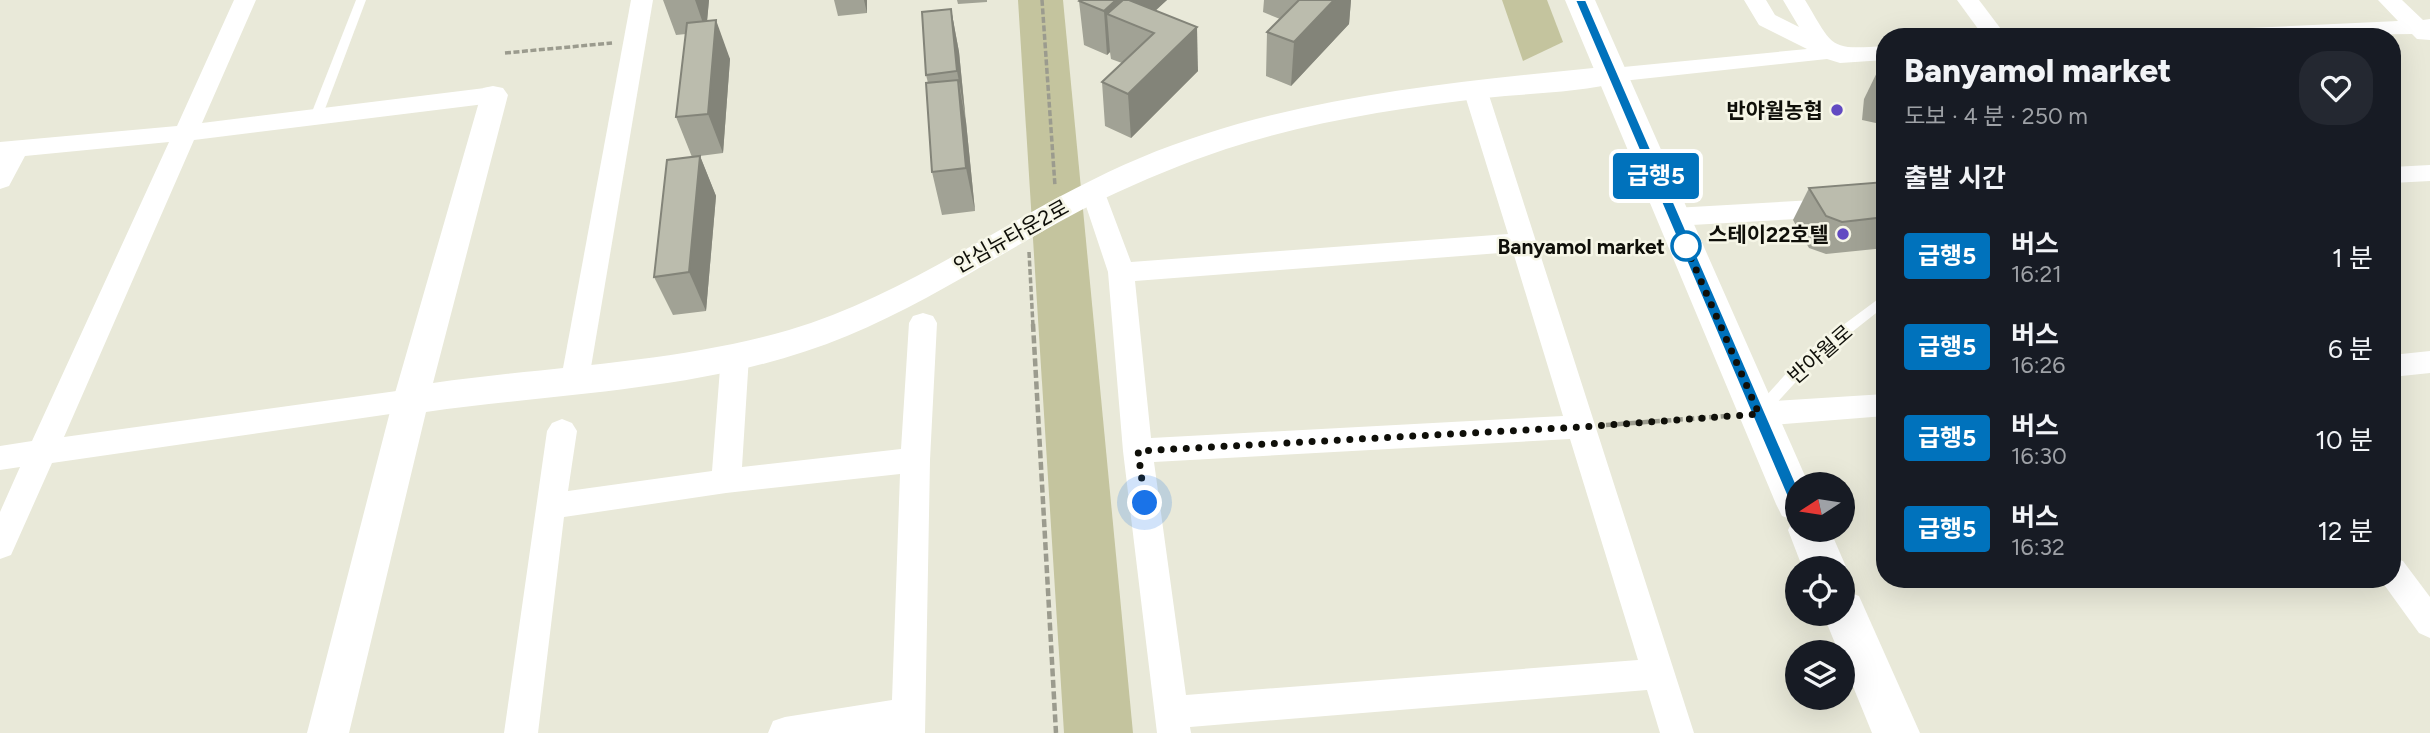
<!DOCTYPE html>
<html lang="ko">
<meta charset="utf-8">
<style>
:root{--surface:#171b24;--page:#242831;--text:#f1f3f6;--muted:#9ea1a6}
body{margin:0;font-family:Figtree,"Noto Sans KR",sans-serif;background:var(--page);color:var(--text);height:100vh;display:flex;flex-direction:column;font-size:26px;white-space:nowrap}
*{box-sizing:border-box;margin:0}
p{font-size:23px;color:var(--muted)}
.icon{flex:none;width:38px;height:38px;fill:none;stroke:currentColor;stroke-width:2;stroke-linecap:round;stroke-linejoin:round}
.map{position:relative;flex:1;overflow:hidden}
.details{position:absolute;left:1876px;top:28px;width:525px;height:560px;display:flex;flex-direction:column;background:var(--surface);border-radius:28px;box-shadow:0 7px 28px #0002}
.details>*{flex:none}
.badge{padding:0 14px;border-radius:5px;font-size:24px;line-height:46px}
.needle{width:46px;rotate:258deg}
.fabs{position:absolute;left:1785px;top:472px;display:grid;gap:14px}
.fabs a{display:grid;place-items:center;width:70px;height:70px;border-radius:50%;background:var(--surface);box-shadow:0 7px 28px #0002;font-size:35px}
.you{position:absolute;width:35px;height:35px;margin:-18px;border:5px solid #fff;border-radius:50%;background:#1a73e8;box-shadow:0 0 0 10px #1a73e833}
.map>.badge{position:absolute;translate:-50% -50%;box-shadow:0 0 0 4px #fff}
h2{padding:0 28px;font-size:26px;line-height:63px}
.round{display:grid;place-items:center;flex:none;width:74px;height:74px;border-radius:28px;background:var(--page)}
.summary{display:flex;align-items:center;justify-content:space-between;height:119px;padding:0 28px}
h1{font-size:33px;font-weight:800;line-height:52px}
ul{padding:0;list-style:none}
li{display:flex;align-items:center;gap:21px;height:91px;padding:0 28px}
li div{flex:1}
li b{display:block;font-size:26px}
li em{font-style:normal}
li .badge{min-width:77px;font-weight:700;text-align:center}
.map>svg:first-child{display:block}
.green{fill:#c4c49e}
.lines{fill:none;stroke-linecap:round;stroke-linejoin:round}
.path-far1{stroke:#9b9b8e;stroke-width:3.5;stroke-dasharray:6 2.5;stroke-linecap:butt}
.path{stroke:#9b9b8e;stroke-width:4.5;stroke-dasharray:8 3.5;stroke-linecap:butt}
.service{fill:#fff;fill-rule:evenodd}
.minor{fill:#fff;fill-rule:evenodd}
.tertiary{fill:#fff;fill-rule:evenodd}
.secondary{fill:#fff;fill-rule:evenodd}
.wall{fill:#a1a295}
.shaded-wall{fill:#838479}
.building{fill:#bbbcad;stroke:#838479;stroke-width:2}
.line{fill:#0072bc;stroke:#fff;stroke-width:2}
.walk{stroke:#0f0f09;stroke-width:7;stroke-dasharray:0 12.6}
.poi-dot{fill:#624ac2;stroke:#f6f6e7;stroke-width:2.5}
.stop-dot{fill:#fff;stroke:#0072bc;stroke-width:3.5}
.labels{text-anchor:middle;dominant-baseline:central;stroke-width:5;stroke-linejoin:round;paint-order:stroke}
.poi-label{font-size:21px;font-weight:bold;fill:#0f0f09;stroke:#f6f6e7;text-anchor:end}
.street-label{font-size:21px;fill:#0f0f09;stroke:#f6f6e7}
.stop-label{font-size:21px;font-weight:bold;fill:#0f0f09;stroke:#f6f6e7;text-anchor:end}
</style>
<div class="map">
<svg width="2430" height="733" viewBox="0 0 2430 733">
<rect width="100%" height="100%" fill="#e9e9d9"/>
<!-- green -->
<g class="green">
<polygon points="1018,0 1063,0 1133,733 1064,733"/>
<polygon points="1502,0 1547,0 1563,42 1523,61"/>
</g>
<g class="lines">
<!-- path-far1 -->
<g class="path-far1">
<polyline points="1042,0 1055,186"/>
<polyline points="505,53 612,43"/>
<polyline points="1029,252 1033,326"/>
</g>
<!-- path -->
<g class="path">
<polyline points="1033,324 1056,733"/>
<polyline points="1606,425 1727,416"/>
</g>
<!-- service -->
<g class="service">
<polygon points="356,0 366,0 322,117 320,120 312,120 310,117"/>
<polygon points="1885,294 1885,306 1814,362 1764,417 1754,417 1752,413 1754,409 1804,354"/>
</g>
<!-- minor -->
<g class="minor">
<polygon points="234,0 256,0 202,123 493,87 501,90 505,95 501,100 493,103 194,140 64,437 411,389 421,392 425,400 421,408 411,411 52,463 11,555 0,559 0,512 20,467 0,470 0,446 32,441 169,142 25,156 9,186 0,189 0,142 177,126"/>
<polygon points="631,0 653,0 589,379 585,387 575,390 565,387 561,379"/>
<path d="M1744,0H1766L1775,15L1799,27L1783,0H1805C1834,48 1828,50 1885,46V60L1840,63L1827,59L1613,82L1605,80L1602,75L1605,70L1613,68L1807,49L1759,25Z"/>
<polygon points="1957,0 1979,0 2007,37 1984,37"/>
<polygon points="2378,0 2402,0 2423,20 2430,19 2430,40 2417,39 2412,34 2195,37 2206,30 2398,21"/>
<path d="M1475,82L1483,84L1487,89L1694,733H1660L1647,690L1190,727L1191,733H1157L1123,451L1108,272L1081,191L1084,185L1093,182L1102,185L1131,262L1508,234L1463,89L1467,84ZM1513,252L1563,416L1151,438L1135,281ZM1570,439L1638,660L1186,695L1154,462Z"/>
<polygon points="2430,165 2430,181 2392,183 2392,167"/>
<polygon points="1885,196 1885,214 1674,226 1665,223 1661,217 1665,211 1674,208"/>
<polygon points="923,313 933,316 937,323 930,460 925,733 768,733 773,721 785,717 892,700 900,474 726,493 564,517 538,733 504,733 547,431 552,423 562,419 572,423 577,431 568,491 712,471 721,356 725,348 735,345 745,348 749,356 742,467 901,449 909,323 913,316"/>
<polygon points="2430,351 2430,373 2392,377 2392,355"/>
<polygon points="1885,394 1885,416 1758,426 1748,422 1744,414 1748,406 1758,402"/>
<polygon points="2392,557 2403,561 2430,597 2430,638 2419,633 2380,579 2392,579"/>
</g>
<!-- tertiary -->
<path class="tertiary" d="M1613,66L1623,69L1627,75L1623,81C1580,93 1530,93 1485,98C1398,108 1309,122 1226,149C1184,163 1143,180 1103,199C1016,242 937,299 847,336C715,391 566,392 426,412L349,733H307L393,400L483,88L493,86L503,88L508,95L433,383C552,366 674,363 789,330C914,293 1020,208 1140,158C1288,96 1454,82 1613,66Z"/>
<!-- secondary -->
<g class="secondary">
<polygon points="1565,0 1595,0 1809,485 1797,485 1797,530 1830,530 1847,569 1843,577 1843,569 1803,569 1788,530 1793,520 1782,516 1776,504"/>
<polygon points="1843,590 1859,596 1920,733 1872,733 1843,662 1843,653 1839,653 1823,614 1843,614"/>
</g>
</g>
<!-- wall -->
<g class="wall">
<polygon points="663,0 709,0 707,21 730,59 723,153 692,157 676,117 686,34 676,35"/>
<polygon points="834,0 867,0 867,13 838,16"/>
<polygon points="957,0 987,0 987,2 958,4"/>
<polygon points="1080,0 1167,0 1155,10 1198,71 1131,138 1105,126 1102,82 1122,63 1111,59 1110,52 1107,55 1084,45 1079,1"/>
<polygon points="1264,0 1351,0 1349,24 1291,86 1266,76 1267,32 1280,19 1263,12"/>
<polygon points="951,9 959,52 975,211 942,215 932,172 928,83 926,75"/>
<polygon points="1885,56 1885,125 1862,120 1864,99"/>
<polygon points="700,156 716,196 706,311 673,315 654,277"/>
<polygon points="1885,182 1885,248 1826,254 1809,248 1793,220 1809,188"/>
</g>
<!-- shaded-wall -->
<g class="shaded-wall">
<polygon points="695,0 709,0 706,32"/>
<polygon points="864,0 867,0 867,13"/>
<polygon points="1116,0 1167,0 1138,27 1107,14 1110,52 1107,55 1104,11"/>
<polygon points="1334,0 1351,0 1349,24 1291,86 1294,42"/>
<polygon points="951,9 959,52 965,114 957,71"/>
<polygon points="716,20 730,59 723,153 708,114"/>
<polygon points="1197,27 1198,71 1131,138 1128,94"/>
<polygon points="958,80 966,122 975,211 966,168"/>
<polygon points="700,156 716,196 706,311 689,272"/>
</g>
<!-- building -->
<g class="building">
<polygon points="1080,0 1116,0 1104,11 1079,1"/>
<polygon points="1123,0 1129,0 1197,27 1128,94 1102,82 1154,33 1107,14"/>
<polygon points="1299,0 1334,0 1294,42 1267,32"/>
<polygon points="951,9 957,71 926,75 922,12"/>
<polygon points="716,20 708,114 676,117 687,23"/>
<polygon points="1884,56 1885,56 1885,77 1883,77"/>
<polygon points="958,80 966,168 932,172 926,83"/>
<polygon points="700,156 689,272 654,277 667,160"/>
<polygon points="1885,182 1885,217 1842,222 1826,216 1809,188"/>
</g>
<!-- line -->
<polygon class="line" points="1575,0 1586,0 1805,504 1802,508 1797,510 1790,504"/>
<g class="lines">
<!-- walk -->
<polyline class="walk" points="1145,503 1138,451 1581,427 1759,414 1684,242 1686,246"/>
</g>
<!-- markers -->
<g class="poi-dot">
<circle cx="1837" cy="110" r="7"/>
<circle cx="1843" cy="234" r="7"/>
</g>
<circle class="stop-dot" cx="1686" cy="246" r="14"/>
<g class="labels">
<!-- poi labels -->
<g class="poi-label">
<text x="1823" y="110">반야월농협</text>
<text x="1829" y="234">스테이22호텔</text>
</g>
<!-- street labels -->
<g class="street-label">
<text transform="translate(1011 236) rotate(-29)">안심뉴타운2로</text>
<text transform="translate(1820 354) rotate(-41)">반야월로</text>
</g>
<!-- stop labels -->
<g class="stop-label">
<text x="1665" y="246">Banyamol market</text>
</g>
</g>
</svg>
<div class="fabs">
<a><svg class="needle" viewBox="-14 -14 28 28"><path d="M0-13l5 13h-10z" fill="#e53935"/><path d="M0 13l5-13h-10z" fill="#9ea1a6"/></svg></a>
<a><svg class="icon" aria-label="locate" viewBox="0 0 24 24"><circle cx="12" cy="12" r="6"/><path d="M12 2v4M12 18v4M2 12h4M18 12h4"/></svg></a>
<a><svg class="icon" aria-label="layers" viewBox="0 0 24 24"><path d="M12 4l9 5-9 5-9-5zM3 14l9 5 9-5"/></svg></a>
</div>
<div class="you" style="left:1145px;top:503px"></div>
<b class="badge" style="left:1656px;top:176px;background:#0072bc;color:#fff">급행5</b>
<section class="details">
<div class="summary"><div><h1>Banyamol market</h1><p>도보 · 4 분 · 250 m</p></div><a class="round"><svg class="icon" aria-label="heart" viewBox="0 0 24 24"><path d="M12 20l-8-8c-3-5 5-10 8-4 3-6 11-1 8 4z"/></svg></a></div>
<h2>출발 시간</h2>
<ul>
<li><span class="badge" style="background:#0072bc;color:#fff">급행5</span><div><b>버스</b><p>16:21</p></div><em>1 분</em></li>
<li><span class="badge" style="background:#0072bc;color:#fff">급행5</span><div><b>버스</b><p>16:26</p></div><em>6 분</em></li>
<li><span class="badge" style="background:#0072bc;color:#fff">급행5</span><div><b>버스</b><p>16:30</p></div><em>10 분</em></li>
<li><span class="badge" style="background:#0072bc;color:#fff">급행5</span><div><b>버스</b><p>16:32</p></div><em>12 분</em></li>
</ul>
</section>
</div>
